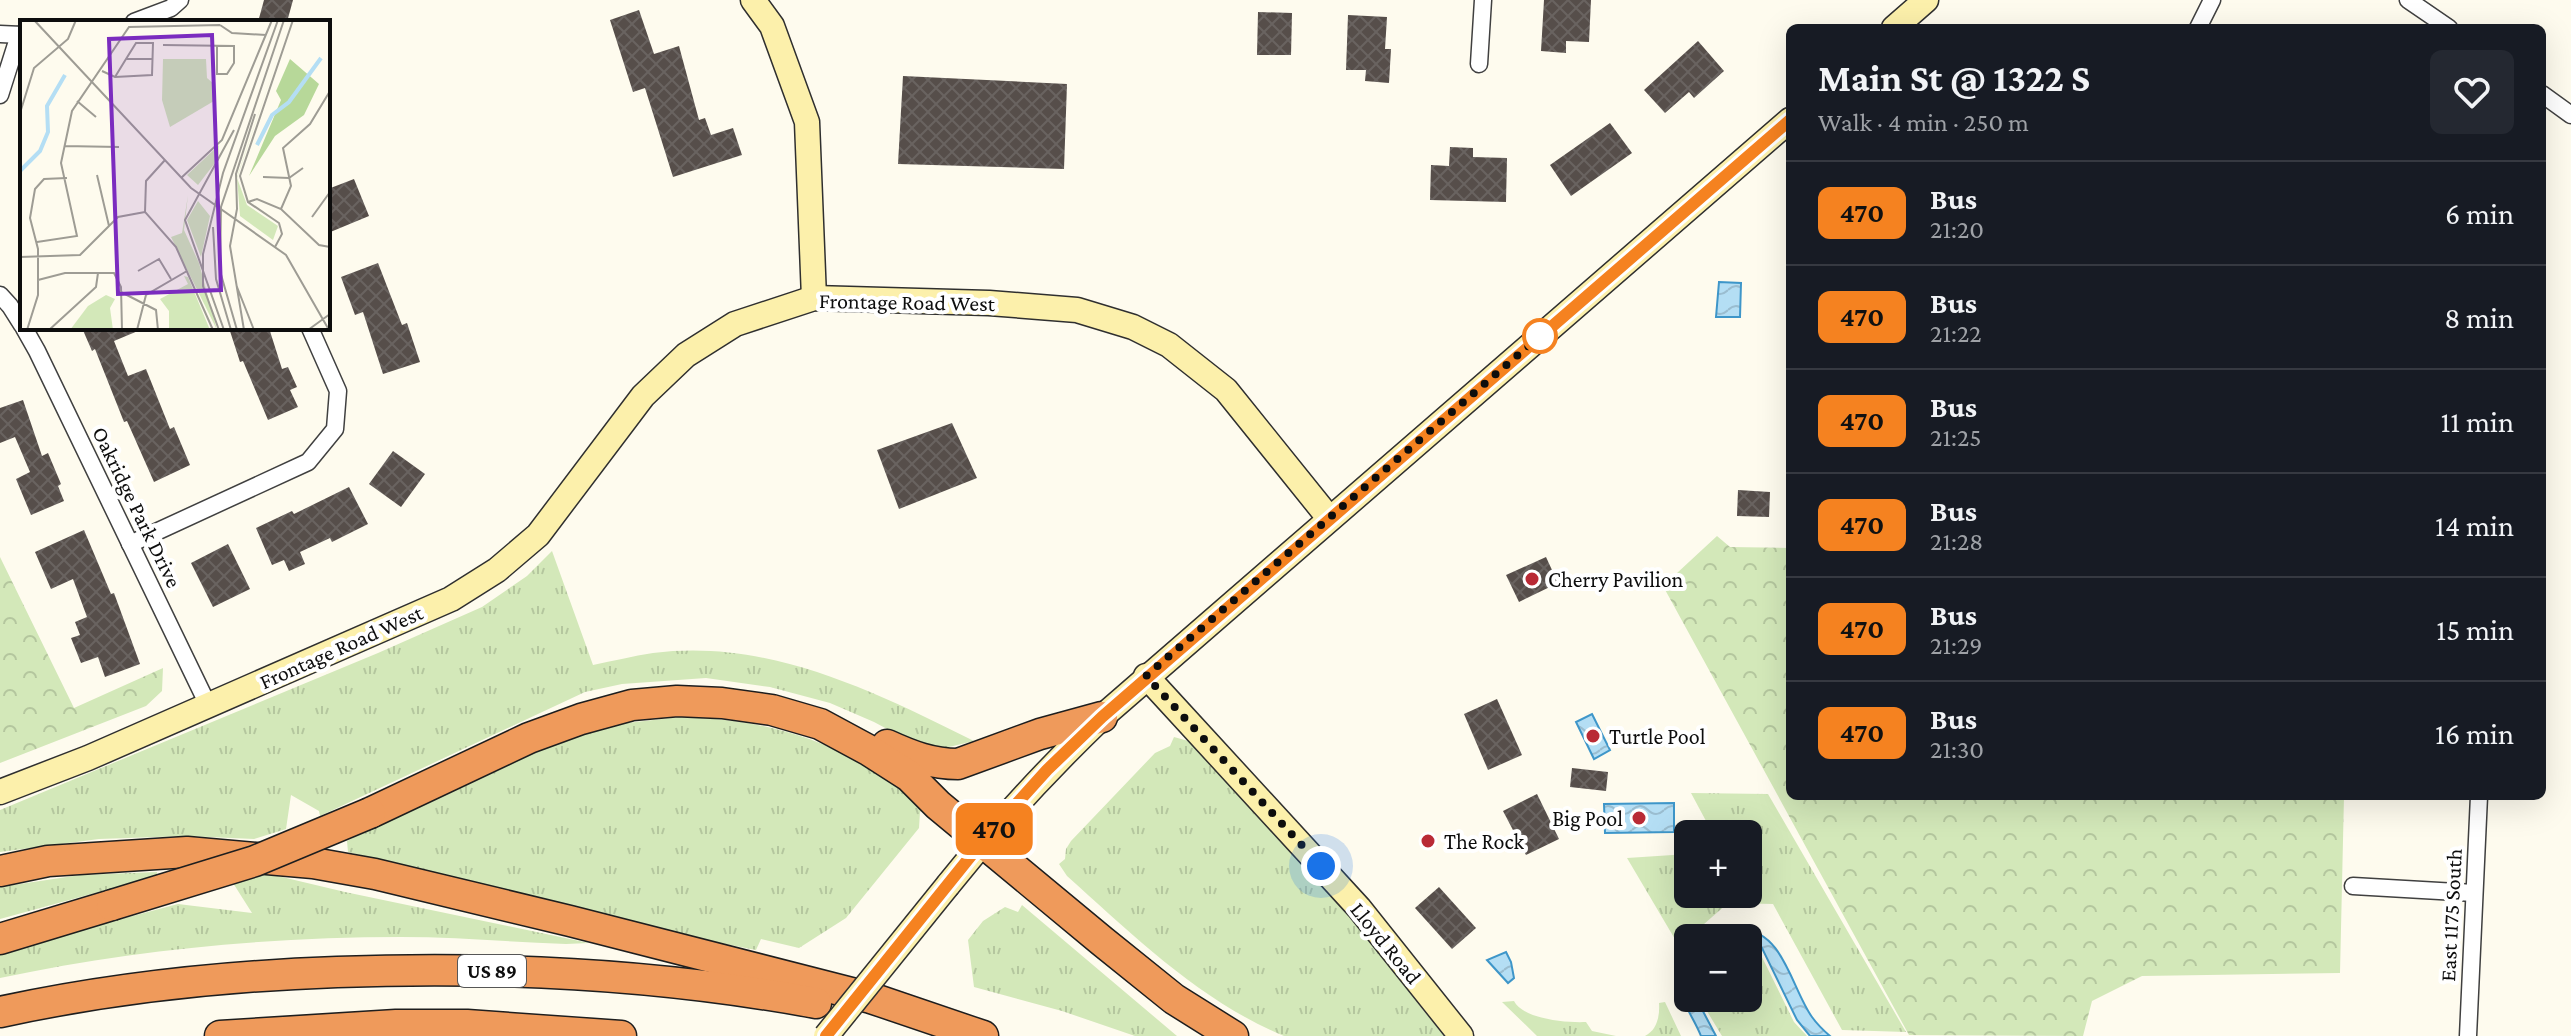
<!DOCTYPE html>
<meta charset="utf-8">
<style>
:root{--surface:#171b24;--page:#242831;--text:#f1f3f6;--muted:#9ea1a6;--line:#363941}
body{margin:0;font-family:"Crimson Pro",serif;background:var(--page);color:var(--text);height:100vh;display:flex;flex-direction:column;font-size:30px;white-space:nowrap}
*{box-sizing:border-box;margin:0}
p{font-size:26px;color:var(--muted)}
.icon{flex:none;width:44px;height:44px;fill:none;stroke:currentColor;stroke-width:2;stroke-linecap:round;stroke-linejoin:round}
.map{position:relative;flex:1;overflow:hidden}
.details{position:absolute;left:1786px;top:24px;width:760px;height:776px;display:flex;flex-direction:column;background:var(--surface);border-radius:12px;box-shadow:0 8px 32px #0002}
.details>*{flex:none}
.badge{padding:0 16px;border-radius:12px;font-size:28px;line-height:52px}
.fabs{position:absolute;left:1674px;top:820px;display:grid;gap:16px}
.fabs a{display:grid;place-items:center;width:88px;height:88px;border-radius:12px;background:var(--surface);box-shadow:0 8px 32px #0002;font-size:40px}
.you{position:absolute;width:40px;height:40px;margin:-20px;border:6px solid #fff;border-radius:50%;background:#1a73e8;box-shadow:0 0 0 12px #1a73e833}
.map>.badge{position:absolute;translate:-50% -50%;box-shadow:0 0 0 4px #fff}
.round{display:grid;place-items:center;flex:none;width:84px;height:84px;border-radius:12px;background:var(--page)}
.head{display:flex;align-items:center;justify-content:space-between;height:136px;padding:0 32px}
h1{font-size:38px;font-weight:700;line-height:60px}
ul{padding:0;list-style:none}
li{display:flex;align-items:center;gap:24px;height:104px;padding:0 32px;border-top:2px solid var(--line)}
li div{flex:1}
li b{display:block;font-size:30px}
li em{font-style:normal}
li .badge{min-width:88px;font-weight:700;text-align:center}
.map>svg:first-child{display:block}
.grass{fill:url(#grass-tufts)}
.park{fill:url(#park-crowns)}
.water{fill:url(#water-waves);stroke:#3e96c9;stroke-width:2}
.building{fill:url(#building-cross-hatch)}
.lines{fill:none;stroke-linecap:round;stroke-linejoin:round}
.street-casing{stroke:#404040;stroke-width:19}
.secondary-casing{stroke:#2f2f2f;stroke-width:27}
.highway-casing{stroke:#1e1e1e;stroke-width:33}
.street{stroke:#fff;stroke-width:16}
.secondary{stroke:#fcf0ab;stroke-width:24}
.highway{stroke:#ef9a5b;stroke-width:30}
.secondary-bridge-casing{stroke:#2f2f2f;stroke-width:27;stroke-linecap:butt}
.highway-bridge-casing{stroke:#1e1e1e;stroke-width:33;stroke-linecap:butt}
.secondary-bridge{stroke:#fcf0ab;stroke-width:24}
.highway-bridge{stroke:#ef9a5b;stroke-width:30}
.line-casing{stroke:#fff;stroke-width:18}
.line{stroke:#f58220;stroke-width:12}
.walk{stroke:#0d0d0d;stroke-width:8;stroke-dasharray:0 14.4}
.stop-dot{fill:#fff;stroke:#f58220;stroke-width:4}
.poi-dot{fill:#b92a35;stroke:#fff;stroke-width:3}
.labels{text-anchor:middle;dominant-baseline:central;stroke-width:8;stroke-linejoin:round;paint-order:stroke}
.shield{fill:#fff;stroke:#565656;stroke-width:2}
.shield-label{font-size:20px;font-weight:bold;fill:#0d0d0d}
.street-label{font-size:22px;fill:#0d0d0d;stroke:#fff}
.poi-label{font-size:22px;fill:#0d0d0d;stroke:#fff;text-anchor:start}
.inset-river{fill:none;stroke:#b4def4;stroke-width:4}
.inset-road{fill:none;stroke:#9e9c94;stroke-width:2}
.view{fill:#7b2cbf;fill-opacity:0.15;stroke:#7b2cbf;stroke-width:4}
.inset-edge{fill:none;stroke:#0d0d0d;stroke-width:4}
</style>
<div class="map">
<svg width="2571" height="1036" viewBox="0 0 2571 1036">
<defs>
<pattern id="grass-tufts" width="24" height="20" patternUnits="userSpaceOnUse" patternTransform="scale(2)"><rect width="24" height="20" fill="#d3e8b9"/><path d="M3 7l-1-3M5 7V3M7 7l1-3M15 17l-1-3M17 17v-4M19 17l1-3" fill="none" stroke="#b4c69e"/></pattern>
<pattern id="park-crowns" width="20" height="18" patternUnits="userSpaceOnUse" patternTransform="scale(2)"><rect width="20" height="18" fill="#d3e8b9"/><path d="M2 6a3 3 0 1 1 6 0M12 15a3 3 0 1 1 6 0" fill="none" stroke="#b4c69e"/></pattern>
<pattern id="water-waves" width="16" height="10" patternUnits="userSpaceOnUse" patternTransform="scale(2)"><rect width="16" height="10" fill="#b4def4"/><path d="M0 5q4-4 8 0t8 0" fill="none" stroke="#9abdd0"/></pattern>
<pattern id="building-cross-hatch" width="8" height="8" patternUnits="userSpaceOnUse" patternTransform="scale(2)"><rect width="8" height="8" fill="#564e4a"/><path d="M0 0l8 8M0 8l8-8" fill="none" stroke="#696360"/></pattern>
</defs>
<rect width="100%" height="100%" fill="#fefbee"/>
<!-- grass -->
<g class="grass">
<path d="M552,551L593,665C613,661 633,656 653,653C768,638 875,692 974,741L949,747L948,752L906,739L874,722L830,703L770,687L706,678L622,684L585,692L320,816L319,811L291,795L286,829L254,839L186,836L99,839L0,852V810L378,653L482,607L527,576Z"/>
<path d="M680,717C747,719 799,730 859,761C883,773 908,787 925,808L920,812L919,828L846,918L799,948L761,939L756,950L705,940L348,852L347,841L397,814L529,753L609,725Z"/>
<path d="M1174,737L1192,742L1333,892L1423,1010L1445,1036H1284C1200,1001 1134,936 1067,876L1059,864L1065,859L1066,849L1071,841L1155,753L1170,746Z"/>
<polygon points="1691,793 1768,794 1906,1032 1842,1030 1773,904 1728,903 1679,946 1627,858 1688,854 1688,894 1748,894 1748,834 1713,834"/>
<polygon points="157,872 157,876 0,919 0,887 80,875"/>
<path d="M261,872L345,892L589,943L566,944C511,942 456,937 401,937C268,937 130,950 0,978V951L178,904L252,913L233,883Z"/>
<polygon points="1022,905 1177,1036 1135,1036 1062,1011 974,987 968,940 983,921 1005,907 1018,912"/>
<polygon points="1748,946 1759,951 1794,1022 1807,1036 1722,1036 1699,998 1748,998"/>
<path d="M1514,1001C1523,1019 1566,1023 1586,1022L1592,1031L1616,1036H1537L1502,1002Z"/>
<path d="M1665,1002L1681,1036H1645C1657,1030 1660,1016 1659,1003Z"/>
</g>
<!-- park -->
<g class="park">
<polygon points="1717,536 1730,547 1790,548 1790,796 2344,796 2340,973 2142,976 2092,1001 2083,1036 1909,1035 1663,586"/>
<polygon points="0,557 74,708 163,668 162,691 146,706 0,763"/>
</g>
<!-- water -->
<g class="water">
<polygon points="1719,282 1741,283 1740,317 1716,317"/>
<polygon points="1592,714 1610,750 1594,759 1576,722"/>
<polygon points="1674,803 1674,832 1605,833 1604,804"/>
<path d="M1743,930C1783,931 1792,989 1812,1017C1817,1024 1823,1030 1830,1036H1810L1797,1020L1761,946L1748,942V938H1713Z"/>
<polygon points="1506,952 1511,962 1514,978 1508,983 1487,960"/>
<path d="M1688,957V998H1696L1716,1036H1701C1690,1008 1666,987 1688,957Z"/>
</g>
<!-- building -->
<g class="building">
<polygon points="264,0 293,0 287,22 258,22"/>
<polygon points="1544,0 1591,0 1589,42 1566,41 1566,53 1541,51"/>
<polygon points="639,10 654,54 679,46 699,120 705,118 711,135 733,128 742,155 673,177 645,88 633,92 610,20"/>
<polygon points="1258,12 1292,13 1291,55 1257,55"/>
<polygon points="1348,15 1387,17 1385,49 1391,49 1389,83 1365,81 1366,70 1346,70"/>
<polygon points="1698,41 1724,71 1694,98 1689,92 1665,113 1644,90"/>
<polygon points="903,76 1067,84 1064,169 898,164"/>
<polygon points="1610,123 1632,153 1571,196 1550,165"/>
<polygon points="1450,147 1473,148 1473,157 1507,158 1506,202 1430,200 1431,165 1449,166"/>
<polygon points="354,179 369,216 328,233 328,189"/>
<polygon points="378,263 402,325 407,323 420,362 383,374 363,312 355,315 341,277"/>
<polygon points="82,328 145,328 114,341 128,376 146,369 170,429 174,427 190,465 154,482 127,421 124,422 95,349 92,351"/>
<polygon points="229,328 269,328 282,369 288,367 297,387 290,390 298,407 268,420 243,361 240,362"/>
<polygon points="23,400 42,456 48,453 61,484 58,486 64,501 31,515 16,479 30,472 15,437 0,443 0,408"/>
<polygon points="952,423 977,478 899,509 877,450"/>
<polygon points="393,451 425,474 401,507 369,484"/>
<polygon points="349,487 368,524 332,542 330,538 300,552 305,564 289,571 284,560 272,565 256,528 292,511 294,514"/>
<polygon points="1738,490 1770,492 1769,517 1737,516"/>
<polygon points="84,530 111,594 114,593 140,664 105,677 98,657 81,663 71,638 80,635 75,622 87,617 73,579 51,589 35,552"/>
<polygon points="228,544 250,589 213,607 191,563"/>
<polygon points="1546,557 1558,583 1519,602 1506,575"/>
<polygon points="1497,699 1522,755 1488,770 1464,714"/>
<polygon points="1572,768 1608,772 1606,791 1570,787"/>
<polygon points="1537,794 1559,839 1526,855 1503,811"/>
<polygon points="1439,887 1476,928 1452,949 1415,908"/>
</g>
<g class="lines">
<defs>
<g id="street">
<polyline points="2408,0 2449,28"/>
<polyline points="134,22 171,8 180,0"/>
<polyline points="2198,28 2212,0"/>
<polyline points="0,34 22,35"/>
<polyline points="1479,64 1483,0"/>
<polyline points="2542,94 2571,115"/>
<polyline points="0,95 19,35"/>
<polyline points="0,295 10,306 22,325"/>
<polyline points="24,328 37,351 208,705"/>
<polyline points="130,544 308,462 335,429 338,391 310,328"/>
<polyline points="2353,886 2474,893"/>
<polyline points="2468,1036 2479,796"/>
</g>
<g id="secondary">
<polyline points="753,0 772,26 807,122 814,298"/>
<polyline points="1894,28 1926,0"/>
<polyline points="1146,676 1359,908 1461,1036"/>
<polyline points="0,792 88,758 451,599 497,570 538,535 643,396 686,355 735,324 814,298 989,303 1077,310 1133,327 1169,345 1226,390 1329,518"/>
<path d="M948,885C996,825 1047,770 1102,717L1790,120"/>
</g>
<g id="highway">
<path d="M887,745C911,756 932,764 958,764L1040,734L1102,717"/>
<polyline points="370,813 529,738 581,719 632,705 677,701 722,703 772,710 820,724 870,751 909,776 938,805 1102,941 1174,999 1233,1036"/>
<polyline points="0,871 48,861 187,852 313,863 375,874 570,921 871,998 983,1036"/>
<polyline points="0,939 112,905"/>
<path d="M0,1012C111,988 224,976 337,972C497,966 658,974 816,1003"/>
<polyline points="220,1036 396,1025 467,1025 621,1036"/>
</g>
</defs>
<!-- street casing -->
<use href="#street" class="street-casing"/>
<!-- secondary casing -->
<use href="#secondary" class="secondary-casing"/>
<!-- highway casing -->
<use href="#highway" class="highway-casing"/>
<!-- street -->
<use href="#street" class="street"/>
<!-- secondary -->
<use href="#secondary" class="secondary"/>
<!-- highway -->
<use href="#highway" class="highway"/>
<defs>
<polyline id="secondary-bridge" points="826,1036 948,885"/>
<polyline id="highway-bridge" points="112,905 255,861 370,813"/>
</defs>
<!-- secondary-bridge casing -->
<use href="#secondary-bridge" class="secondary-bridge-casing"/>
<!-- highway-bridge casing -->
<use href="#highway-bridge" class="highway-bridge-casing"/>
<!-- secondary-bridge -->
<use href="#secondary-bridge" class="secondary-bridge"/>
<!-- highway-bridge -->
<use href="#highway-bridge" class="highway-bridge"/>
</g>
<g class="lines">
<defs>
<polyline id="line" points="826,1036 982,842 1047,770 1102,717 1790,120"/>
</defs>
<!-- line casing -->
<use href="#line" class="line-casing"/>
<!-- line -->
<use href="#line" class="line"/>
<!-- walk -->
<polyline class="walk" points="1321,866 1146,676 1540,336"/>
</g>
<!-- markers -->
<circle class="stop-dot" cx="1540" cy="336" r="16"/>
<g class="poi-dot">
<circle cx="1532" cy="579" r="8"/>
<circle cx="1593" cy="736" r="8"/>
<circle cx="1639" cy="818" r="8"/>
<circle cx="1428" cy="841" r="8"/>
</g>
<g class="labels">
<!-- shield labels -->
<rect class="shield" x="458" y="955" width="68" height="32" rx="6"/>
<g class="shield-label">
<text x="492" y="971">US 89</text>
</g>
<!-- street labels -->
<g class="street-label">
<text transform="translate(907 302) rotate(1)">Frontage Road West</text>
<text transform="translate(137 507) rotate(64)">Oakridge Park Drive</text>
<text transform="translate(341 647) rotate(-24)">Frontage Road West</text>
<text transform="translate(2451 915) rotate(-87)">East 1175 South</text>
<text transform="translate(1386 943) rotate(51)">Lloyd Road</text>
</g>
<!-- poi labels -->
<g class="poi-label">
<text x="1548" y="579">Cherry Pavilion</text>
<text x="1609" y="736">Turtle Pool</text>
<text x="1623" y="818" text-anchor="end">Big Pool</text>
<text x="1444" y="841">The Rock</text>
</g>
</g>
<!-- overview -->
<g transform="translate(20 20)">
<rect width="310" height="310" fill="#fefbee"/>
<path d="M270,0L217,158L227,185L258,206L253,220L220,196L217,157ZM199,125L198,139L178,165L167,155ZM168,175L164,210L179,243L197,310L151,217L162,213ZM178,181L190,196L181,237L167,200ZM86,275L95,279L90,288L93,310H50L68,286Z" fill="#d3e8b9"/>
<path d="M270,39L299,64L284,95L255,116L229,156L261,80L256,71Z" fill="#b7d899"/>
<path d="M143,39H186L187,58L194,64V81L150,107L142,80ZM164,256L168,257L190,310H149V291L140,279L168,264Z" fill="#d3e8b9"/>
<path class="inset-river" d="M237,125L252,95L269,82L301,38M0,151L20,131L28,112L27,86L45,55"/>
<path class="inset-road" d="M14,0L171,168L266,235L309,310M200,5L212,13L246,15M143,25L214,26V43L207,54H197V26M82,51L95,57L132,55L133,23H116L106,39M95,57L106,39H133M57,81L76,97M0,93L14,48L48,19L56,0M44,126L99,127M145,140L126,161L125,192L156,227L193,310M77,155L89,206M243,157L269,158L283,148M161,158L202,120L252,0M228,182L237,179L261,189L299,225L310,227M261,189L271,166L263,128L290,104L310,71M292,197L310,172M193,207L196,259L211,310M17,222L57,216L41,143L52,91L109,7L200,5M255,227L262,214L259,203L228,182L220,156L273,0M0,237L60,235L98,197L125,192M118,251L139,239L151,259M18,260L45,253H94L101,267L102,310M217,267L234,310M101,272L136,290L138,310M7,310L18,275V229L10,198L15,169L24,159L47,158M29,310L76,267L78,253M117,310L126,275L167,251M199,310L183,266V234L203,153L258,0M204,310L165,200L214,110M217,310L200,251L201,187L264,0M224,310L210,226L217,189L216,154L235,94M288,310L310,294"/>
<path class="view" d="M192,15L201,270L98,274L89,19Z"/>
<rect width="310" height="310" class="inset-edge"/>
</g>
</svg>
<div class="fabs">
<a>+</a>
<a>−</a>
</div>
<div class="you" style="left:1321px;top:866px"></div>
<b class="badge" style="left:994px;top:829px;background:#f58220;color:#111">470</b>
<section class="details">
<div class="head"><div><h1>Main St @ 1322 S</h1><p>Walk · 4 min · 250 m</p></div><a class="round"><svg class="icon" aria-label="heart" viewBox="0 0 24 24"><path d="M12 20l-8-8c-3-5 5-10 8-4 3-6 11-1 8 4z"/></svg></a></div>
<ul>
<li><span class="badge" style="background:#f58220;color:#111">470</span><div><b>Bus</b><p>21:20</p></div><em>6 min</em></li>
<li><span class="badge" style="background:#f58220;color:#111">470</span><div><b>Bus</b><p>21:22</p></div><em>8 min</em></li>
<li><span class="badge" style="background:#f58220;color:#111">470</span><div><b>Bus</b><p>21:25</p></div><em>11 min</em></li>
<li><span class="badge" style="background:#f58220;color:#111">470</span><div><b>Bus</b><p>21:28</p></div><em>14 min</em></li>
<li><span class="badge" style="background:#f58220;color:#111">470</span><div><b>Bus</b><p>21:29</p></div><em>15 min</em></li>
<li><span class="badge" style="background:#f58220;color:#111">470</span><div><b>Bus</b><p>21:30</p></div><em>16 min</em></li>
</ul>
</section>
</div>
